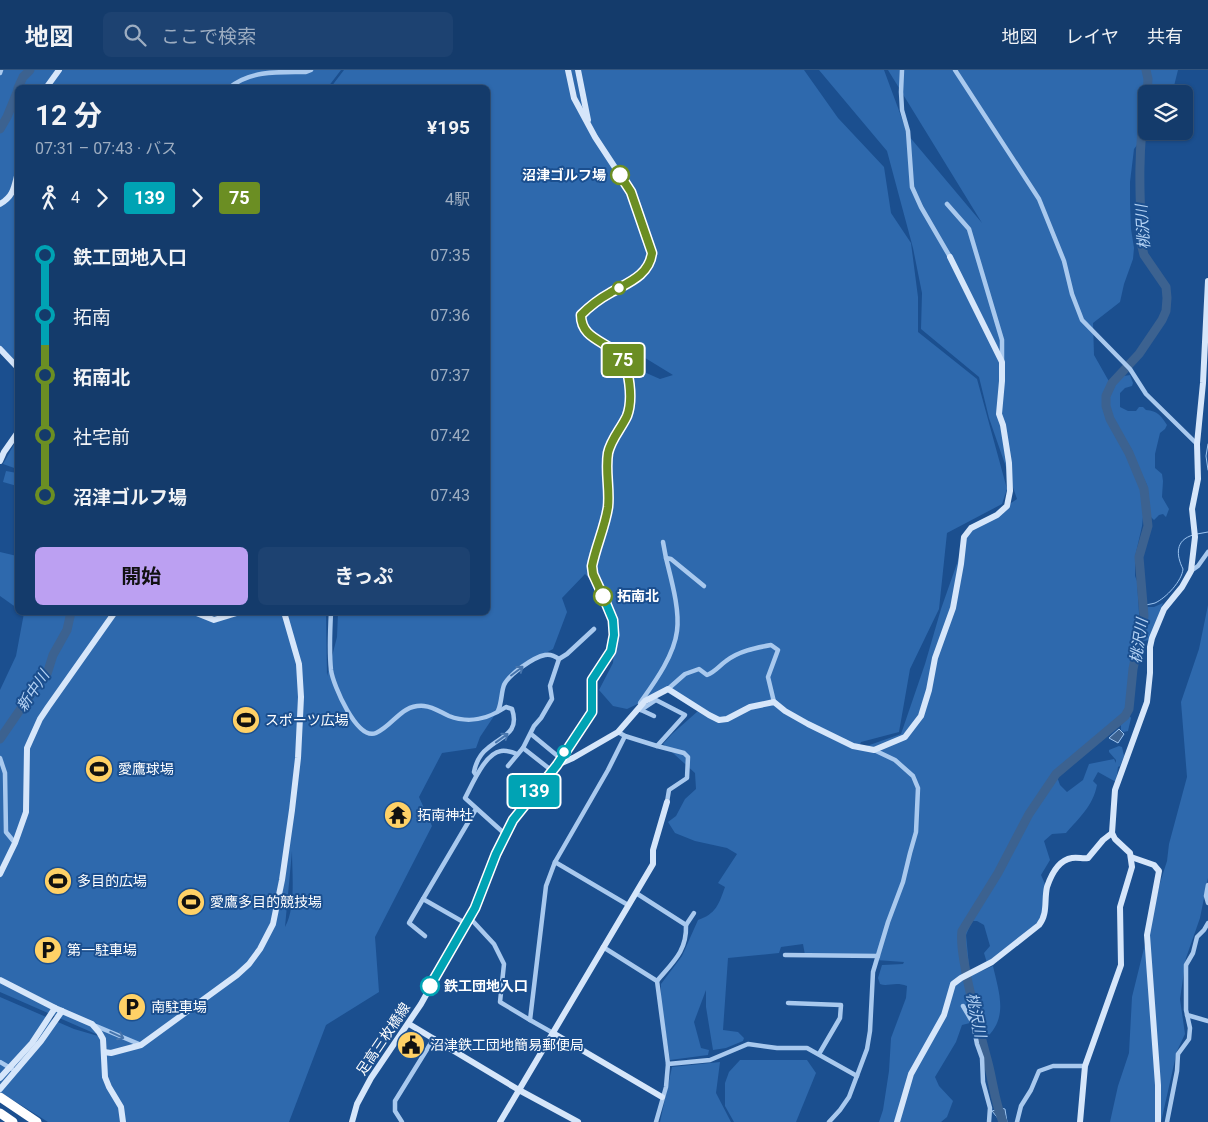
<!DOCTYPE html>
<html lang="ja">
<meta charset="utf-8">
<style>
:root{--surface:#143b6b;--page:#1d4271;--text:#f1f3f6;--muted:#9dadc1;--line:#33557e;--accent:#bca0f2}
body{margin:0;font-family:Roboto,"Noto Sans JP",sans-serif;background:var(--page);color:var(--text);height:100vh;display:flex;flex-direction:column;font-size:19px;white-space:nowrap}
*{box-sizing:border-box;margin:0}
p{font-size:16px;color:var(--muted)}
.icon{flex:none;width:28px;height:28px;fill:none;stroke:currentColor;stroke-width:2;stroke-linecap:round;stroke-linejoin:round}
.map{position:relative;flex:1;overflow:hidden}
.panel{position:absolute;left:15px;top:15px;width:475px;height:530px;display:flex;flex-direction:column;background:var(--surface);border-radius:8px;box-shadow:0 1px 4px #0004,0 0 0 1px var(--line)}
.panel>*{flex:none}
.badge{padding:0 10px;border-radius:4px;font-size:18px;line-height:32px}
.controls{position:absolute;left:1138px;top:15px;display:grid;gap:10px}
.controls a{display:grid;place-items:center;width:55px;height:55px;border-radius:8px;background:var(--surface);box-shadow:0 1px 4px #0004,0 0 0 1px var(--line);font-size:25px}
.map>.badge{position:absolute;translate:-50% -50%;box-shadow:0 0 0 2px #fff}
.legs{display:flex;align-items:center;gap:8px;height:55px;padding:0 20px;font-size:16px}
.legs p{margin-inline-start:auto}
.summary{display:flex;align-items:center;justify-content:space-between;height:85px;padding:0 20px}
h1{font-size:28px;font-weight:700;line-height:38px}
.primary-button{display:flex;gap:10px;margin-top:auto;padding:10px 20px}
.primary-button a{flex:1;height:58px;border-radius:8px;background:var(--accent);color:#111;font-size:20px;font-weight:700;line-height:58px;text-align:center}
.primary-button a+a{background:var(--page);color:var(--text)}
ul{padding:0 20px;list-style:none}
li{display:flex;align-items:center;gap:18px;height:60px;font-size:19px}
li i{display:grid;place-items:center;width:8px;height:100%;margin:0 6px;background:currentColor}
li i::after{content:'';width:12px;height:12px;margin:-6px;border:4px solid;border-radius:50%;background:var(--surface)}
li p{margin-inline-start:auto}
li:first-child i{background:linear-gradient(#0000 50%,currentColor 0)}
li:last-child i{background:linear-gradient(currentColor 50%,#0000 0)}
header{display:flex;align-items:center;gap:30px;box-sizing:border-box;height:70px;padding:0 25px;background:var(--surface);border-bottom:1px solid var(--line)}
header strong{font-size:24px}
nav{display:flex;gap:28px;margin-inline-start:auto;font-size:18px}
.search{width:350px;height:45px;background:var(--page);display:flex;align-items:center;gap:12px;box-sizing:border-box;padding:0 18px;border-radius:8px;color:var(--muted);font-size:19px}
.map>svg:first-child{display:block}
.green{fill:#2e69ad;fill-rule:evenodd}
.water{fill:#3c6290;stroke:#9cc4f0}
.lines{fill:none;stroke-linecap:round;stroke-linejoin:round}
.stream{stroke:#9cc4f0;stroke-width:1}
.river{stroke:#3c6290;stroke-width:9}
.street{stroke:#a9c9ee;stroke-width:4.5}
.secondary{stroke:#d6e6fa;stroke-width:6}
.highway{stroke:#fff;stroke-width:9}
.oneway{stroke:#4674ac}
.line-1-casing{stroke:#fff;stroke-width:11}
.line-2-casing{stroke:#fff;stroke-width:11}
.line-1{stroke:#00a3b4;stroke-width:8}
.line-2{stroke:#6b8e23;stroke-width:8}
.stop-2-dot{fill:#fff;stroke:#6b8e23;stroke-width:2.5}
.stop-1-dot{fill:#fff;stroke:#00a3b4;stroke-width:2.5}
.labels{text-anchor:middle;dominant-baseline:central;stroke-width:4;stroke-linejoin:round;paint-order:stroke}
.stop-label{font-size:14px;font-weight:bold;fill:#fff;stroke:#1b4f8f;text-anchor:start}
.poi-label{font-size:14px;fill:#fff;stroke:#1b4f8f;text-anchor:start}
.street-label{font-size:14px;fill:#fff;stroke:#1b4f8f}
.water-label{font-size:15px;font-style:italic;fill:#b5d3f5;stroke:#1b4f8f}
</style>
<header>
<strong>地図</strong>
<div class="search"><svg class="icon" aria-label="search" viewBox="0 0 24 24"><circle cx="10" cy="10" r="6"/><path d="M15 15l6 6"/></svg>ここで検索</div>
<nav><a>地図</a><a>レイヤ</a><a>共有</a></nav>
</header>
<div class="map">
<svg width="1208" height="1052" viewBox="0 0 1208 1052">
<rect width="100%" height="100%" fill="#1b4f8f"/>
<!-- green -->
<g class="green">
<polygon points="0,0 341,0 328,17 18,18 17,294 0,281"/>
<path d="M344,0H804L838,48L884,97L891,143L911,173L918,227V262L977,309L1007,419L1002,434L947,463L939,539L910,599L899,662L861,672L858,679L901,664L925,594L941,539L968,462L1017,429L989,348L979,307L921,259L922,223L913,178L887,81L819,0H884L908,65L982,153L888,0H1178L1172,24H1146V61H1148L1134,79L1130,112V133L1131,159L1134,178L1133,189L1124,214L1120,232L1093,253L1094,285L1111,315L1104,334L1136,400L1144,438L1142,456L1135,487V506L1137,511L1140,559L1128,640L1117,652L1092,671L1056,704L1060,715L1067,722L1083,710L1089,694L1114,689L1116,693V690L1109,682V680L1119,676L1122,677L1124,686L1120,696L1118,697L1116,712L1098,702L1093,711L1097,715C1093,736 1079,748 1066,763L1052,764L1044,771L1050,790L1041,805L1045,814L1041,851L987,893L984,883L990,876L984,855L977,851H972L966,865L970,906L993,896C999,923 1009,948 985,969L970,953L962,955L956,972L935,1007L939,1016L953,1031L947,1047L941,1052H879L883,1040L889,1001L891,968L906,928L907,916C895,911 888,917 880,914L878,908L882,895L903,894L904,892L876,890L877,884L805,885L803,874L781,877L779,883L728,888L723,960L738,962L744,968L743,971L726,978L713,980L706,937V920L694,952L701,978L709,980L708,985L670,990L661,933V914L682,886L698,850C716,844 719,834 725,817L718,813L737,784L727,778L695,771L675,763L668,752L676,746L685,729L696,719L695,703L663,674L672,664L698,641L665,621L627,639L613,636L599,620L613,593L616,555L604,529L592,511L585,504L562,528L567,542L553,579L529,592L504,615L502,634L480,667L476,678L442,683L419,727L432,756L375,867L379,922L326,955L289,1052H48L0,1022V927L74,959L105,968L0,922V620L16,586L24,543H326L327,606L337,567L338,543L488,542V18L331,17ZM637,283L673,305L660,309L644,302ZM292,781C292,803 296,838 285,857Z"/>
<path d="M1130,305L1133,313L1132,316L1125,318L1120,323V337L1128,341H1136L1139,337H1143L1146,340C1158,341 1161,346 1167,355L1165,359L1160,363L1155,384V398L1162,404L1163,411L1162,427L1169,439L1166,447L1163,444L1159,445L1154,450L1149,445L1147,415L1137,395L1132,380L1114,350L1108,333V327L1117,311L1124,306Z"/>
<polygon points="17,369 17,399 3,394"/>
<polygon points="6,401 17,403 17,416 3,412"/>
<polygon points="0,482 17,486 17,538 0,526"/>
<polygon points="1163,533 1149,570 1139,572 1145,552 1144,547 1146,544 1146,537 1154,537"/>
<polygon points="1208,535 1208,808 1200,848 1186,888 1180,929 1185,964 1177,981 1161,1052 1110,1052 1118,1016 1129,983 1132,927 1160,813 1167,791 1169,774 1187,707 1181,632 1199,579"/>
<polygon points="1129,645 1131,648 1128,661 1124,662 1121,660 1121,655"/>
<polygon points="740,990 807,990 816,1003 796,1052 734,1052 725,1036 725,1013 729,1002"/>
<polygon points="720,992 716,1023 731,1052 660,1052 672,997"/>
</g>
<!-- water -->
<g class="water">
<polygon points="1119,659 1124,664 1118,673 1109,668"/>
<polygon points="1001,1038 1005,1039 1007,1052 1001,1052 992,1041"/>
</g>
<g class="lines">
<!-- stream -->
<g class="stream">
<polyline points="1208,374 1206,386 1208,400"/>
<polyline points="1197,464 1208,462"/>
<path d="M1143,535C1147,535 1151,534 1155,533C1166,528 1182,511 1183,499C1176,485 1175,470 1193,465"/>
</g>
<!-- river -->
<g class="river">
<polyline points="1146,0 1148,9 1147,24"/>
<polyline points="18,18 23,7 30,0"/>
<polyline points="0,59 7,47 18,20"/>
<polyline points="0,669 33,621 34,614 47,604 53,585 67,560 71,542"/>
<path d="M1003,1052C995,1033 993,1012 988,993C980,963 972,933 966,903C964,889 960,875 962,861L998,803L1029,744L1056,704L1125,646L1129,639L1133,599L1144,546L1139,487L1148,456L1144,419L1129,383L1110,349L1106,336V326L1112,313L1139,284L1162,250L1166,241L1167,228L1166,217L1144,185L1142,177C1140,129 1137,79 1146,32"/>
</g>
<!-- street -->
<g class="street">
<polyline points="902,0 901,22 902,40 908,61 912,117 921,137 950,187"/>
<polyline points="955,0 1039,129 1064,191 1072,224 1082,250 1130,299 1146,324 1197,374"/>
<polyline points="0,3 1,0"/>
<path d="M229,18C250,0 280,2 306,2L311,0"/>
<polyline points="947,134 969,159 1002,270 1002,290"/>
<polyline points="663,472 666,488"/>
<polyline points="1191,501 1198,496 1208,482"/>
<path d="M331,542C330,561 329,581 331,600C333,615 357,671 376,663C394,655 401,634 424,636C434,637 440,642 449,646C470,654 488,649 506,637L512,639C520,663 502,666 488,678C480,684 476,692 474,702L476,705"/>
<path d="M668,619L685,604L699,599L707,605C715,602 719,596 726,591C739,581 755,578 771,575L778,580L768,607L774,632"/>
<path d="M640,633C654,613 674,586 677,561C680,539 671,509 666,488L671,489L704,516"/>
<polyline points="641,640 654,646"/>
<path d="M498,641C502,632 501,623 504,615C509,604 534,587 545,585C550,584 555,586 559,589"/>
<polyline points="618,662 625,666 657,676 685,645 656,630 641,640 638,639"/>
<polyline points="531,664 560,688"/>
<polyline points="657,676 684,683 688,687 687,708 669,720 667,732"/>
<polyline points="523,678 551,700"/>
<polyline points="0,688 5,703 6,762 15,773"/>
<polyline points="508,696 523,678 534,656 541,648 552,629 550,616 559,589 567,584 594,559"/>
<path d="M506,765L465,728C472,715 485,683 501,681C507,680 512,682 517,684"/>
<polyline points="555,792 608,700 625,666"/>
<polyline points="1208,815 1206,826 1208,833"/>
<path d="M636,823L686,855C687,881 673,892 657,911"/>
<polyline points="423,829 409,853 425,866"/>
<polyline points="469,847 494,874 504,894 500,932 530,950"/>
<polyline points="465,853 423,829 476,739"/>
<polyline points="686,855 694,843"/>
<polyline points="603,877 657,911 668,994 666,1017 656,1052"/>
<polyline points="785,885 878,886"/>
<polyline points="788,933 841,935 840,948 819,984"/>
<polyline points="963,936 973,953 977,974 982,988 983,1012 990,1038 989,1052"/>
<polyline points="1187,945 1208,951"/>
<polyline points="96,956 139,974"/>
<polyline points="553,963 530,950 546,816 555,792 628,835"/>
<polyline points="0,992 12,999"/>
<polyline points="668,994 710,990 748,974 777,978 807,978 857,1006"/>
<polyline points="402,1052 395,1041 395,1031 434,968"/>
<polyline points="829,1052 840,1040 849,1027 867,979 870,961 873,902 888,852 903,812 910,783 916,762 918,718 913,706 895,690 874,680"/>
<polyline points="1017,1052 1021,1036 1031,1020 1039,1001 1053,996 1085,996"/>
<polyline points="1167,1052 1177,1001 1178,984 1189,969 1190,958 1186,940 1186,895 1193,883 1197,867 1204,860 1208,853"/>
</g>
<!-- secondary -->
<g class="secondary">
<polyline points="578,0 588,50"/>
<polyline points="46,18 59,0"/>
<path d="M0,134C14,126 14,117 18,102"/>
<polyline points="0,279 18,298"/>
<polyline points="0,391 4,382 18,362"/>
<polyline points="194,542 214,550 240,542"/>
<polyline points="557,695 573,688 618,662 645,631 668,619 709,645 719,650 727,649 750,637 774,632 785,641 808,654 853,676 874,680 905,667 921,646 929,620 935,588 953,538 961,494 964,467 971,458 997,445 1007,436 1010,421 1009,393 1003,355 999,344 1002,311 1002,292 950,187"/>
<polyline points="1131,787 1154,795 1159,801 1147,865 1158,1015 1158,1052"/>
<polyline points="0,804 15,773 26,742 27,678 40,649 48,637 115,542"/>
<polyline points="0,910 55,938 92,954 99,962 103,969 105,1007 109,1017 121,1037 123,1052"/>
<polyline points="409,954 519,1020 578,1052"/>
<polyline points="553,963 662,1027"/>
<polyline points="104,982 111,983 141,975 237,905 249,894 260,879 273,854 282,810 292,740 298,688 301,627 299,594 284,542"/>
<polyline points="0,1008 32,973 55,938"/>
<polyline points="0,1019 41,971 62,941"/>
<path d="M352,1052L357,1034L371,1008L421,934L475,837L496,784L513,750L557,695L592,642V610L611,581L614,565L613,550L593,504L592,496C596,476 605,457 608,437C610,419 605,401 608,383C611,369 621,359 627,346C632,333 630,314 627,300C620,270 581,276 581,245C590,236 599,229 610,223C627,213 649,206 652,183L631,122L595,67L574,28L568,0"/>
<polyline points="500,1052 653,794 653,780 667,732"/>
<path d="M897,1052L911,1004L944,945L953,914L961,908L992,892L1039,855C1048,844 1044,830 1047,817C1051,805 1059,790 1072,788C1078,787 1083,789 1088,788L1103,770L1112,763"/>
<polyline points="1080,1052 1085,996 1121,895 1120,837 1132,797 1130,783 1115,769 1112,763 1115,720 1147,632 1150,603 1150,577 1152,568 1164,539 1182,517 1191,501 1195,467 1192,439 1198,409 1197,374 1203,313 1208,211"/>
</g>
<!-- highway -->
<g class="highway">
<polyline points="0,1027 37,1052"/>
<polyline points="0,1043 13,1052"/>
</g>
</g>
<!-- one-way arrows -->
<defs><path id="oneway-shaft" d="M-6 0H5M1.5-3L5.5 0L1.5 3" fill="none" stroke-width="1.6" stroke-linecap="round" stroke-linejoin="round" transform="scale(1.25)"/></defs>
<g class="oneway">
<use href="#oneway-shaft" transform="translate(517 601) rotate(-37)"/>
<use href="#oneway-shaft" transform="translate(502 668) rotate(-36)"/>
<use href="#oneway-shaft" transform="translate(117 965) rotate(25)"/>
</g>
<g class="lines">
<defs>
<polyline id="line-1" points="430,916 475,838 496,784 513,750 557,695 592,642 592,610 611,581 614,565 613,550 603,526"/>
<path id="line-2" d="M603,526L593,504L592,496C596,476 605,457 608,437C610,419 605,401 608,383C611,369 621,359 627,346C632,333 630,314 627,300C620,270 581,275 581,245C590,236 599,229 610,223C627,213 649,206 652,183L631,122L620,105"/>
</defs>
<!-- line-1 casing -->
<use href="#line-1" class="line-1-casing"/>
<!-- line-2 casing -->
<use href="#line-2" class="line-2-casing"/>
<!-- line-1 -->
<use href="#line-1" class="line-1"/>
<!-- line-2 -->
<use href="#line-2" class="line-2"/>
</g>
<!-- icons -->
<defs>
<symbol id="stadium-disc" viewBox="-11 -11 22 22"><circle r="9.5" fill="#ffd166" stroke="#1b4f8f"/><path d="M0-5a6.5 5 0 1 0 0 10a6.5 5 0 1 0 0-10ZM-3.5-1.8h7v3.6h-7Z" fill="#111"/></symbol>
<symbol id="temple-disc" viewBox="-11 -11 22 22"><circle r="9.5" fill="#ffd166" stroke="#1b4f8f"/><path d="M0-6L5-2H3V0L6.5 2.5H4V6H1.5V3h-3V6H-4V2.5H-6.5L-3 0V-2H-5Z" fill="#111"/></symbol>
<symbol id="parking-disc" viewBox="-11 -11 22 22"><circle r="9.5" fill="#ffd166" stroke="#1b4f8f"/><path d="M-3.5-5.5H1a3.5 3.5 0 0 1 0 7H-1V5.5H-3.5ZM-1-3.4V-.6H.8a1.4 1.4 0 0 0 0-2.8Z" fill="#111"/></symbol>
<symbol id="civic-disc" viewBox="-11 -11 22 22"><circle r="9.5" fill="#ffd166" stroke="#1b4f8f"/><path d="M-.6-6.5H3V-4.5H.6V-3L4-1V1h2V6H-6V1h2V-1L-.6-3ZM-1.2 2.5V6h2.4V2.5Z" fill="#111"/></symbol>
</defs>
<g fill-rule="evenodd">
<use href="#stadium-disc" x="230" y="634" width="32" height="32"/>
<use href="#stadium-disc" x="83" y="683" width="32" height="32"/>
<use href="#temple-disc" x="382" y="729" width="32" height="32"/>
<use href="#stadium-disc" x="42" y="795" width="32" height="32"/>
<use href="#stadium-disc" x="175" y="816" width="32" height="32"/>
<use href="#parking-disc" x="32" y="864" width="32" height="32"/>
<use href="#parking-disc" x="116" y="921" width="32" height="32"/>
<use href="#civic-disc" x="395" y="959" width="32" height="32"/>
</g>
<!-- markers -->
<g class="stop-2-dot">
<circle cx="620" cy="105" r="9"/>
<circle cx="619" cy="218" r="6"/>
<circle cx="603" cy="526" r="9"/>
</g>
<g class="stop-1-dot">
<circle cx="564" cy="682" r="6"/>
<circle cx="430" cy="916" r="9"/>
</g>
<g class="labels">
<!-- stop labels -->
<g class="stop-label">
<text x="606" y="105" text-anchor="end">沼津ゴルフ場</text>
<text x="617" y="526">拓南北</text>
<text x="444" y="916">鉄工団地入口</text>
</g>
<!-- poi labels -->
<g class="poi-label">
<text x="265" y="650">スポーツ広場</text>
<text x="118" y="699">愛鷹球場</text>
<text x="417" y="745">拓南神社</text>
<text x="77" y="811">多目的広場</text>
<text x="210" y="832">愛鷹多目的競技場</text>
<text x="67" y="880">第一駐車場</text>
<text x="151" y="937">南駐車場</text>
<text x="430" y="975">沼津鉄工団地簡易郵便局</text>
</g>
<!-- street labels -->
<g class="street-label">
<text transform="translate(383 969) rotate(-56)">足高三枚橋線</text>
</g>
<!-- water labels -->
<g class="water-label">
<text transform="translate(1143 157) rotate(-94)">桃沢川</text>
<text transform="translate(1139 571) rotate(-81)">桃沢川</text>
<text transform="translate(33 621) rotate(-56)">新中川</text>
<text transform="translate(976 945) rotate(78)">桃沢川</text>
</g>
</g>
</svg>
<div class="controls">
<a><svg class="icon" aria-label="layers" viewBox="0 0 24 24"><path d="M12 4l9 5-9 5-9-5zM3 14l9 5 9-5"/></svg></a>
</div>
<b class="badge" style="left:534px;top:721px;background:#00a3b4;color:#fff">139</b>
<b class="badge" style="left:623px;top:290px;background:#6b8e23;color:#fff">75</b>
<section class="panel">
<div class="summary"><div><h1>12 分</h1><p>07:31 – 07:43 · バス</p></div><b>¥195</b></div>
<div class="legs"><svg class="icon" aria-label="walk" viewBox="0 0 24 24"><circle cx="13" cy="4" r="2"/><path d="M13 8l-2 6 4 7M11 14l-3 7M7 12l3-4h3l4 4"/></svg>4<svg class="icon" aria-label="forward" viewBox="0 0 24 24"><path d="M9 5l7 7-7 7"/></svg><b class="badge" style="background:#00a3b4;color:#fff">139</b><svg class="icon" aria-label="forward" viewBox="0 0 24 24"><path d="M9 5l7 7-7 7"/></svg><b class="badge" style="background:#6b8e23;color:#fff">75</b><p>4駅</p></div>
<ul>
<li><i style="color:#00a3b4"></i><b>鉄工団地入口</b><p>07:35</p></li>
<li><i style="color:#00a3b4"></i><span>拓南</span><p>07:36</p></li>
<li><i style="color:#6b8e23"></i><b>拓南北</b><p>07:37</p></li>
<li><i style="color:#6b8e23"></i><span>社宅前</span><p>07:42</p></li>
<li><i style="color:#6b8e23"></i><b>沼津ゴルフ場</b><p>07:43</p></li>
</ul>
<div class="primary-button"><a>開始</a><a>きっぷ</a></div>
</section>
</div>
